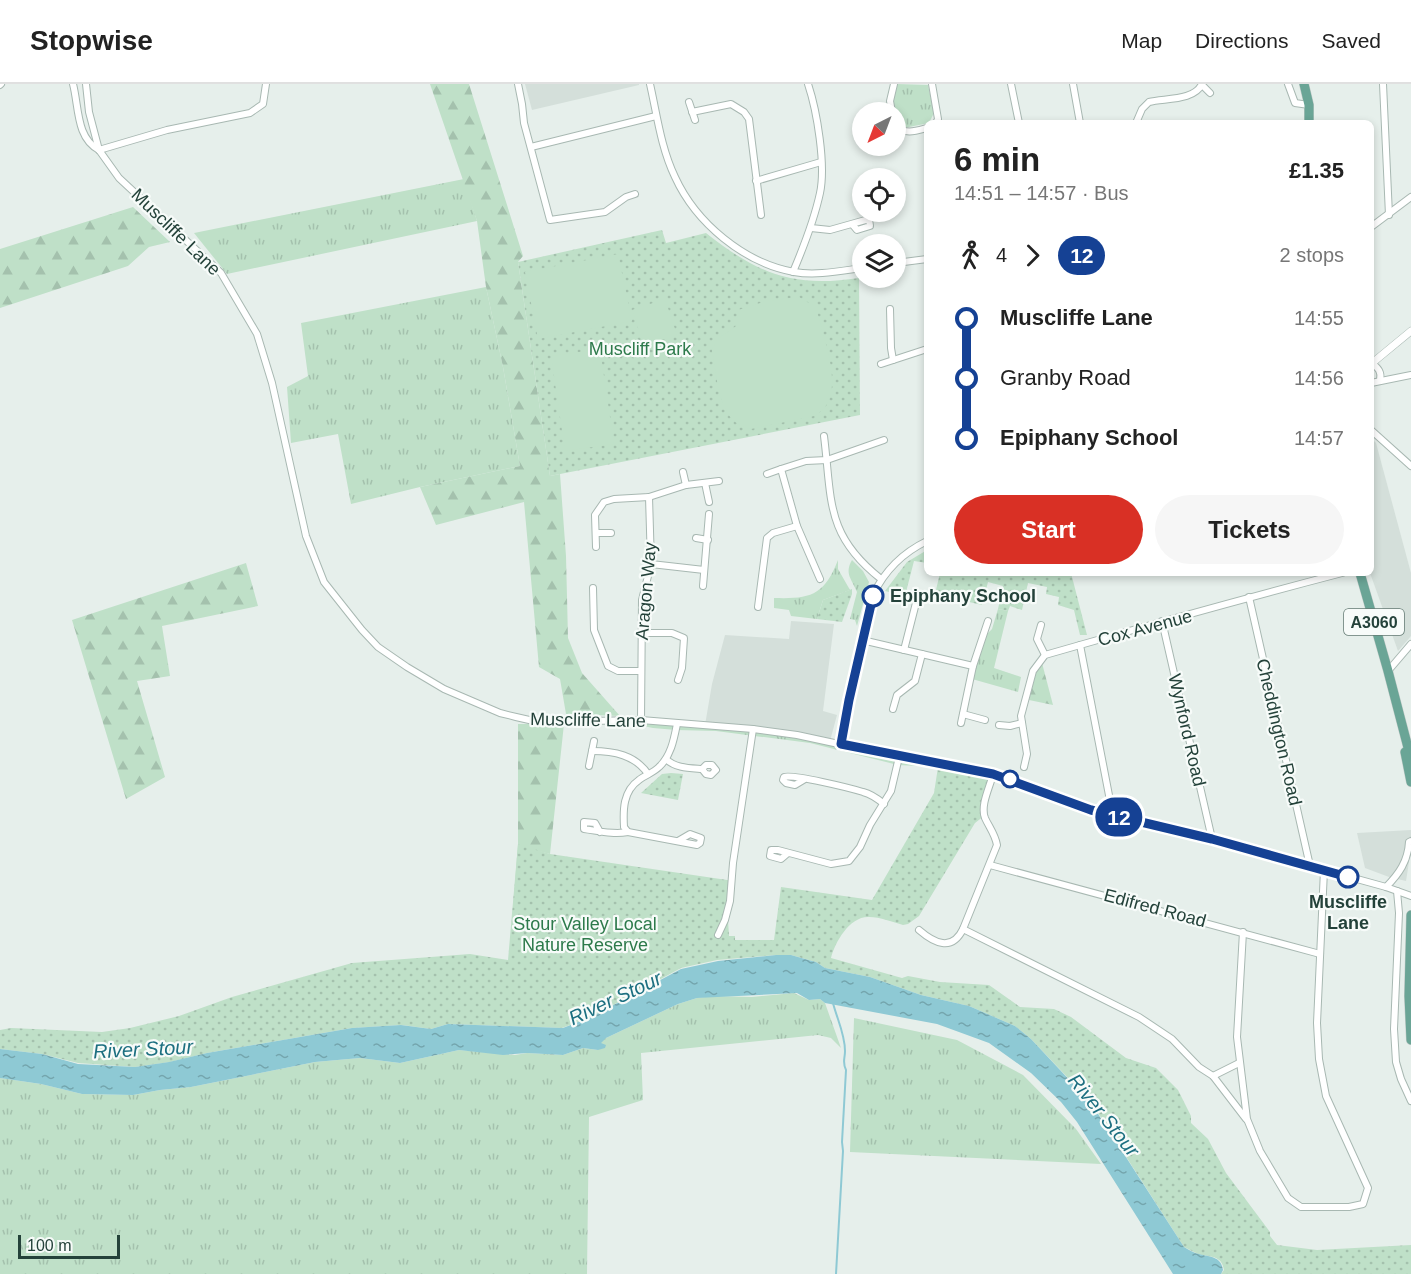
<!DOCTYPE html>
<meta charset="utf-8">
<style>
:root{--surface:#fff;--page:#f6f6f6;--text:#222;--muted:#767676;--line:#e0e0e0;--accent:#d93025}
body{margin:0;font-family:Helvetica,sans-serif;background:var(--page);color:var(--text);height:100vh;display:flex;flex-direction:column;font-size:22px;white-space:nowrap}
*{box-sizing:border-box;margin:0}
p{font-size:20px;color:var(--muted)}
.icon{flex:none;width:33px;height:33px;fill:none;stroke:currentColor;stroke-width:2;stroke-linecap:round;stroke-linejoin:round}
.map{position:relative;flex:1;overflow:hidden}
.sheet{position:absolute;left:924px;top:36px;width:450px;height:456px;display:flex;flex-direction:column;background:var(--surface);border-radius:9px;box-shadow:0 3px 9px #0003}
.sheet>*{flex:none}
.badge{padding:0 12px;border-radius:20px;font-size:21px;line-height:39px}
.needle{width:39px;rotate:222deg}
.controls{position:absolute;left:852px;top:18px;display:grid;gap:12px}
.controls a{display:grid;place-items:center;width:54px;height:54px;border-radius:50%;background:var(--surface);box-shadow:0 3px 9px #0003;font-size:30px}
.scale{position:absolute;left:18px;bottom:15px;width:102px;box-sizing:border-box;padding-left:6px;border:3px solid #24423a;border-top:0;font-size:16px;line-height:21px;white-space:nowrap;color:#24423a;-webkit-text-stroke:4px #f7fbf9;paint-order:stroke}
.map>.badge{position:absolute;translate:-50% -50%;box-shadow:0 0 0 3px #fff}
.legs{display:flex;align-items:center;gap:9px;height:66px;padding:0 30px;font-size:20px}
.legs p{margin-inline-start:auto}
.overview{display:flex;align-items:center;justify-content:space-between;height:102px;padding:0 30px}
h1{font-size:33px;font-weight:700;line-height:45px}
.action{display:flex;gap:12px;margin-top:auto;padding:12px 30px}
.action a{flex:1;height:69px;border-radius:36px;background:var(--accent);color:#fff;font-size:24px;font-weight:700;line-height:69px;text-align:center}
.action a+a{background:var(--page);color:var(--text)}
ul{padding:0 30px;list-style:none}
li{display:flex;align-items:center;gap:21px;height:60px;font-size:22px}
li i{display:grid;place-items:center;width:9px;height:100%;margin:0 8px;background:currentColor}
li i::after{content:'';width:15px;height:15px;margin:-8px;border:4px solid;border-radius:50%;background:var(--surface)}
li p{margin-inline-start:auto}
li:first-child i{background:linear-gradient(#0000 50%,currentColor 0)}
li:last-child i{background:linear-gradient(currentColor 50%,#0000 0)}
header{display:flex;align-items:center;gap:36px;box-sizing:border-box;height:84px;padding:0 30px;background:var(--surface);border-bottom:2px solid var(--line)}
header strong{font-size:28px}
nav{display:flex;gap:33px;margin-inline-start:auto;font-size:21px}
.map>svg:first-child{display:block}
.built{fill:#d4dfda}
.grass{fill:url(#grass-tufts)}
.forest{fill:url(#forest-firs)}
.park{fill:url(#park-dots)}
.pitch{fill:#bfe0c8}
.water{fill:url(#water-ripples)}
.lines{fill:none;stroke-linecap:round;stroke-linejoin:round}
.stream{stroke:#8ec9d4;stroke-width:2}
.minor-casing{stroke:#a8b8b2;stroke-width:8}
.tertiary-casing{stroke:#a8b8b2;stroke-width:8}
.primary-casing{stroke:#c2cac8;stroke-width:10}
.minor{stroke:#fff;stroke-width:6}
.tertiary{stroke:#fff;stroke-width:7}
.primary{stroke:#6aa596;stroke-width:9}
.line-1-casing{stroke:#fff;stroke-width:14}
.line-1{stroke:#154194;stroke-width:9}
.stop-1-dot{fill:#fff;stroke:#154194;stroke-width:3}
.labels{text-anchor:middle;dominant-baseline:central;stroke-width:4.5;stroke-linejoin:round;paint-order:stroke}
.shield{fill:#f7fbf9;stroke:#637a73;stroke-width:1.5}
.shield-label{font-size:16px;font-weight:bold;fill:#24423a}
.street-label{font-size:18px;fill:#24423a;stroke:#f7fbf9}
.park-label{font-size:18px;fill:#2d7a4b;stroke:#f7fbf9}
.stop-label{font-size:18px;font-weight:bold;fill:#24423a;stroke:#f7fbf9;text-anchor:start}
.water-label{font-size:20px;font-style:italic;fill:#1c6f80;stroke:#f7fbf9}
</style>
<header>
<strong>Stopwise</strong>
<nav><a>Map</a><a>Directions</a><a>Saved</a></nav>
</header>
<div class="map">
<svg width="1411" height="1190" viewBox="0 0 1411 1190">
<defs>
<pattern id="grass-tufts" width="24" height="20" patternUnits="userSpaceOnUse" patternTransform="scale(1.5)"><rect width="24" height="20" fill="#bfe0c8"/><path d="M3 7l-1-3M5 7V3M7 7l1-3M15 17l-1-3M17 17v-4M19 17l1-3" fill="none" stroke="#a4c1ad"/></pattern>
<pattern id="forest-firs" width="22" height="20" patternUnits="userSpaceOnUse" patternTransform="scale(1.5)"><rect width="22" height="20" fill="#bfe0c8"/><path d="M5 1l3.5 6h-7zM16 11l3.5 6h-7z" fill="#a4c1ad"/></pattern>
<pattern id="park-dots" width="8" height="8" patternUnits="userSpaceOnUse" patternTransform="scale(1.5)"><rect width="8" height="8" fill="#bfe0c8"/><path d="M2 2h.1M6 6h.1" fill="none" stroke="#a4c1ad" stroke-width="1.8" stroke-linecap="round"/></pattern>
<pattern id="water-ripples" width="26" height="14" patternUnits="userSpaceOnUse" patternTransform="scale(1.5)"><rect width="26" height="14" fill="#8ec9d4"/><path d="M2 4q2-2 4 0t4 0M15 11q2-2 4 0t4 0" fill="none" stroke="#74a5ad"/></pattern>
</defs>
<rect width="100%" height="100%" fill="#e6efeb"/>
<!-- built -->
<g class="built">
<polygon points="525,0 639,0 639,1 532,26"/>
<polygon points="1371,354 1376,359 1411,489 1411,552 1398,567 1370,489"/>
<polygon points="791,537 834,540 823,627 837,631 830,657 705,641 712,600 725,551 789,555"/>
<polygon points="1411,746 1411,765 1406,797 1389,793 1365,784 1357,749"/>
</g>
<!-- grass -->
<g class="grass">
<polygon points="897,0 928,1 934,29 929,39 904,44 896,39 892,17"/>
<polygon points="464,95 477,137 227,190 194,149"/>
<polygon points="486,203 503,283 520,382 420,403 351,420 338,350 291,359 287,303 308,292 301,239"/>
<path d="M838,476V485L850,506L823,516L817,535L791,532L789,526L774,524V514C810,515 824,512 838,476Z"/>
<path d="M852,476L863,487L869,498L857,542L855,536L850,535L857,508C852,495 844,490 852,476Z"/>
<polygon points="998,525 1008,527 994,584 1021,593 1018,608 972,595 983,554 992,545"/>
<polygon points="613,636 753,645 993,690 992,695 938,683 898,681 810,659 716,647 676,646 653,644"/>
<polygon points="794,909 809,916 820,915 825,919 841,964 831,954 818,951 641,969 643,1016 589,1033 587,1190 0,1190 0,994 41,1000 82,1010 133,1011 160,1006 191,1003 315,978 360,974 400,979 459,966 515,971 527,969 563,971 583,964 598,966 601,956 606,954 678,920 697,914 713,912 752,913"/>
<polygon points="854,934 957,956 1023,991 1076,1045 1101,1080 850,1068"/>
</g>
<!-- forest -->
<g class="forest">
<polygon points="430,0 469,0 523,172 518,178 550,392 560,390 566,472 568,554 582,589 620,632 566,630 560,595 539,583 524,418 436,441 420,403 520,382 503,283 486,203 477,137"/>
<polygon points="133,123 170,158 149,163 128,182 0,224 0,165"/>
<polygon points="246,479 258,522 162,542 170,592 137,597 165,693 126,715 72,536"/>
<polygon points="1042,579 1053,621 1029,616 1036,589"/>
<polygon points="518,640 529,640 532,643 564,640 550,770 538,767 509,876 518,760"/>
</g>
<!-- park -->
<g class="park">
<path d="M662,146L666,159L706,149C758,190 793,204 859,194L860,331L550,392L518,178Z"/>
<polygon points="927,466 927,479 914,477 905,512 885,507 907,478"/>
<polygon points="940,489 1071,489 1087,551 1080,551 1074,526 1058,521 1059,513 1046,510 1047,503 1028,499 1022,526 1010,522 1008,527 998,525 1003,502 988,498 982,521 935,510"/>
<polygon points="852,505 852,510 842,538 817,535 823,516"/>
<path d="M938,683L992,695L984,732L975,739L919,832L908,840L903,841C893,838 880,833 869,833C850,832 835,858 831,874L902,894L908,892L940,898L989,901L1020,923L1054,925L1071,933L1126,974L1156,984L1178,1006L1191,1032V1039L1208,1055L1226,1089L1270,1148V1152L1277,1161L1317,1166L1411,1161V1190H1221L1224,1186C1222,1171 1210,1173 1198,1170C1193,1168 1189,1165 1184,1163L1091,1018L1031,955L1015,942L969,922L921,911L870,893L825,884L816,878L791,871H776L717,876L681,884L591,933L562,944L448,940L431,945L402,941L352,944L207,969L170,978L135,983L78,979L42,970L0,965V946L11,944L102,948L130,944L179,932L232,913L352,879L470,870L508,876L518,760L550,770L734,797L733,817L728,836L729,852H735V856H774L781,803L872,816L934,709Z"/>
<polygon points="671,689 683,690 678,716 641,709 662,690"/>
</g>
<!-- pitch -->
<g class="pitch">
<polygon points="618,170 632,237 538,255 525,188"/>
<path d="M799,213L814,222L818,231C825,260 848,315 814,332L751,345C717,339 718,295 712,267C716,252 725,251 736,242L738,226L766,217Z"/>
<polygon points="665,215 677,251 644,262 632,226"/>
<polygon points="600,265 614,360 565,367 551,272"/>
</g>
<!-- water -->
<path class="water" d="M776,871H791L805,875L816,878L825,884L870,893L921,911L969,922L1015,942L1031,955L1091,1019L1184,1163C1189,1166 1194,1169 1199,1170C1210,1173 1221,1172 1223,1186L1221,1190H1173L1077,1038L1061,1018L1031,989L989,959L937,940L825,919L820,915L809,916L797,909L697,914L678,920L606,954L601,959L606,961L605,964L598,966L583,964L563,971L527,969L503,971L459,966L400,979L360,974L315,978L191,1003L160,1006L133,1011L82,1010L41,1000L0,994V965L42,970L78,980L135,983L169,978L207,969L352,944L401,941L431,945L448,940L563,944L591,933L681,885L718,877Z"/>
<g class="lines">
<!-- stream -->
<path class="stream" d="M833,919C837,935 845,950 845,967C845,975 842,978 846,986L842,1058L843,1067L836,1190"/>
<defs>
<g id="minor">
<path d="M73,0C79,23 76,54 99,66"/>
<polyline points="86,0 89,28 99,66 119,94 221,189 257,250 272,299 306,452 324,498 362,546 378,563 407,583 444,605 500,629 516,633 538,638 641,636 753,645 797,651 899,673 950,680 1013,696 1091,726 1212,755 1386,803 1411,812"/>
<polyline points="518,0 522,20 524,39 550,136 605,128 626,113 635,110"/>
<path d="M650,0C657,31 661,64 675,93C696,139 744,179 794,188C816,192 840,187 862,184"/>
<polyline points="932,0 938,35 936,39"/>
<polyline points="1011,0 1019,39"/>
<polyline points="1073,0 1080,39"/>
<polyline points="1288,0 1295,19 1309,21"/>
<polyline points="1383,0 1389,131"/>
<polyline points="0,1 1,0"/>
<polyline points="1202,1 1210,9"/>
<polyline points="689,18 695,36"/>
<polyline points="692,28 731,20 744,28 749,35 761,131"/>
<polyline points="892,28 890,17 894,0"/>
<path d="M1136,39L1142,25L1149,18C1165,14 1194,17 1202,0"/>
<path d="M896,42C905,51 916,47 927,44"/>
<polyline points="531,63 656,32"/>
<polyline points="99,66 167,46 250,29 263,20 266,0"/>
<polyline points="756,97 821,78"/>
<polyline points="1371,143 1411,113"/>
<polyline points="811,144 830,146 869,135 870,142 857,146 852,140"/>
<polyline points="896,179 927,175"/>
<path d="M793,188C804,162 814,137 820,109C826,81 817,27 808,0"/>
<polyline points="890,225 891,264 893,276"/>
<path d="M1372,279C1378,284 1382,288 1380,296"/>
<polyline points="881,280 927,265"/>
<polyline points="1371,299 1411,291"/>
<polyline points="1371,346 1411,382"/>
<path d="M824,352C832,416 825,451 881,495"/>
<polyline points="683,388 686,401"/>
<polyline points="767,390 781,385"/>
<polyline points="705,399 709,418"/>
<polyline points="596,449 611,449"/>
<polyline points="696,454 708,456"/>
<polyline points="596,463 595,431 604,418 614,415 649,413 686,401 719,397"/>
<polyline points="651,480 704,486"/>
<polyline points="820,495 797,442 781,385 806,377 827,376 884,356"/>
<polyline points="703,502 709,430"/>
<polyline points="593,504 594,546 608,582 618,587 641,587"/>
<polyline points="1249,513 1310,782"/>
<polyline points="758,523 767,454 773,449 797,442"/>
<polyline points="1162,537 1212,755"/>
<polyline points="1041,541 1037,555 1045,571"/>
<polyline points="641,549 672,549 684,554 682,584 678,596"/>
<polyline points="862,556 973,582"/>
<polyline points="904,566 917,515"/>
<polyline points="1388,587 1411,560"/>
<polyline points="893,625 897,611 915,597 922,570"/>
<polyline points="963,630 985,636"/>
<polyline points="641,636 642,516 651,480 649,413"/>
<polyline points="961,639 973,582 988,537"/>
<path d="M677,640C674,655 671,672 659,683C653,689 645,691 639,696C623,707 623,726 624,743L628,748L697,761L700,759L701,754L690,750L678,757"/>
<polyline points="999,641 1010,642 1022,639"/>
<path d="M841,660L849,616L873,511C885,486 902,469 927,457"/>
<path d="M592,667C614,667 635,671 648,690"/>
<path d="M666,675C675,684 689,684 702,685L706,690L711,691L716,686L712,681H706L702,685"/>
<polyline points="589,682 594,657"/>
<polyline points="1024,683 1027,670 1021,632 1033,587 1045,571 1080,561"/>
<path d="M993,690C990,703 980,721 985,734C989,743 995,750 997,761L963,845L1139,933L1172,955L1199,983L1213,992L1246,1035"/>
<path d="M805,695L795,701L786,699L783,696L784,693C793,690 850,704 863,708C871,710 878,715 884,720"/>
<path d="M1113,732L1080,561C1167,536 1254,512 1342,489"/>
<path d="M600,748L595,739L584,738V745C599,747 613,751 628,748"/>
<polyline points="788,769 781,775 770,772 771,766 778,766 831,780 849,777 860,763 870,741 891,707 899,673"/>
<polyline points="990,781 1320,870"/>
<path d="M1386,803C1399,790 1408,777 1409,758L1411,757"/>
<polyline points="1397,807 1399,829 1394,945 1396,978 1401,995 1411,1017"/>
<path d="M919,846C934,859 952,868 963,845"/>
<polyline points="1243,848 1237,953 1247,1035 1260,1067 1288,1114 1301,1123 1349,1123 1363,1120 1368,1104 1326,1012 1319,975 1317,939 1324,786"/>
<polyline points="718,851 725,836 730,817 733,779 753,645"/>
<polyline points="1213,992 1239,979"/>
</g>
<polyline id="tertiary" points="1371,280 1411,247"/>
<g id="primary">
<polyline points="1304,0 1309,21 1309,39"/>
<polyline points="1360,489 1388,587 1411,675"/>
<polyline points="1405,668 1411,698"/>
<polyline points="1411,831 1409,912 1411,956"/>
</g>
</defs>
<!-- minor casing -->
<use href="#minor" class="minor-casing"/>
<!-- tertiary casing -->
<use href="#tertiary" class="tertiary-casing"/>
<!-- primary casing -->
<use href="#primary" class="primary-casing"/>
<!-- minor -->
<use href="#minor" class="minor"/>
<!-- tertiary -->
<use href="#tertiary" class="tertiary"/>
<!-- primary -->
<use href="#primary" class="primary"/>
</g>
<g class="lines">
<defs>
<polyline id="line-1" points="873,512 849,616 841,660 993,690 1091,726 1212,755 1348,793"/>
</defs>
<!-- line-1 casing -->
<use href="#line-1" class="line-1-casing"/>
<!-- line-1 -->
<use href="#line-1" class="line-1"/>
</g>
<!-- markers -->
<g class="stop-1-dot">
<circle cx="873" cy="512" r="10"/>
<circle cx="1010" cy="695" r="8"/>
<circle cx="1348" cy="793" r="10"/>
</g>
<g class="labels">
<!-- shield labels -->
<rect class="shield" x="1344" y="525" width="60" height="26" rx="4.5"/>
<g class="shield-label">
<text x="1374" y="538">A3060</text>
</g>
<!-- street labels -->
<g class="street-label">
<text transform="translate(176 148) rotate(44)">Muscliffe Lane</text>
<text transform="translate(646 507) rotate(-85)">Aragon Way</text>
<text transform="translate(1145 544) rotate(-15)">Cox Avenue</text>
<text transform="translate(588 636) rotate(1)">Muscliffe Lane</text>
<text transform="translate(1187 646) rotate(77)">Wynford Road</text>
<text transform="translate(1279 648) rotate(77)">Cheddington Road</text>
<text transform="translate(1155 824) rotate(15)">Edifred Road</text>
</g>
<!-- park labels -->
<g class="park-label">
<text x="640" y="265">Muscliff Park</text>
<text x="585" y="840">Stour Valley Local<tspan x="585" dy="21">Nature Reserve</tspan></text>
</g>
<!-- stop labels -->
<g class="stop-label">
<text x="890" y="512">Epiphany School</text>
<text x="1348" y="818" text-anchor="middle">Muscliffe<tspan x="1348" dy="21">Lane</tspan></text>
</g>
<!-- water labels -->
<g class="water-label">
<text transform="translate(615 914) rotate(-25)">River Stour</text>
<text transform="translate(143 965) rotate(-3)">River Stour</text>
<text transform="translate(1104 1031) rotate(51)">River Stour</text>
</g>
</g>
</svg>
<div class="controls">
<a><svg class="needle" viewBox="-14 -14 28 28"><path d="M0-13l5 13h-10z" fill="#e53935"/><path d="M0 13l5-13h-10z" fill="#767676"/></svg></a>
<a><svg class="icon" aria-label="locate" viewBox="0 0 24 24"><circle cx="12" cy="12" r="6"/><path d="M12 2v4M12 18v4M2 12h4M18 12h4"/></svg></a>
<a><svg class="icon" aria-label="layers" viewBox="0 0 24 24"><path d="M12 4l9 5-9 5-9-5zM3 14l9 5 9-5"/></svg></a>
</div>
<div class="scale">100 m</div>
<b class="badge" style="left:1119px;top:733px;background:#154194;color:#fff">12</b>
<section class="sheet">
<div class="overview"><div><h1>6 min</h1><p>14:51 – 14:57 · Bus</p></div><b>£1.35</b></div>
<div class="legs"><svg class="icon" aria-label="walk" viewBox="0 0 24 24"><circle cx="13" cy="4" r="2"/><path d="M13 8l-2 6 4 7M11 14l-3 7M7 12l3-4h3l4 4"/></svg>4<svg class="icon" aria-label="forward" viewBox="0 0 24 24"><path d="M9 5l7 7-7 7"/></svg><b class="badge" style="background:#154194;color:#fff">12</b><p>2 stops</p></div>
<ul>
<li><i style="color:#154194"></i><b>Muscliffe Lane</b><p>14:55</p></li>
<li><i style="color:#154194"></i><span>Granby Road</span><p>14:56</p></li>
<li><i style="color:#154194"></i><b>Epiphany School</b><p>14:57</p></li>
</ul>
<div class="action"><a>Start</a><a>Tickets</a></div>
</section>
</div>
